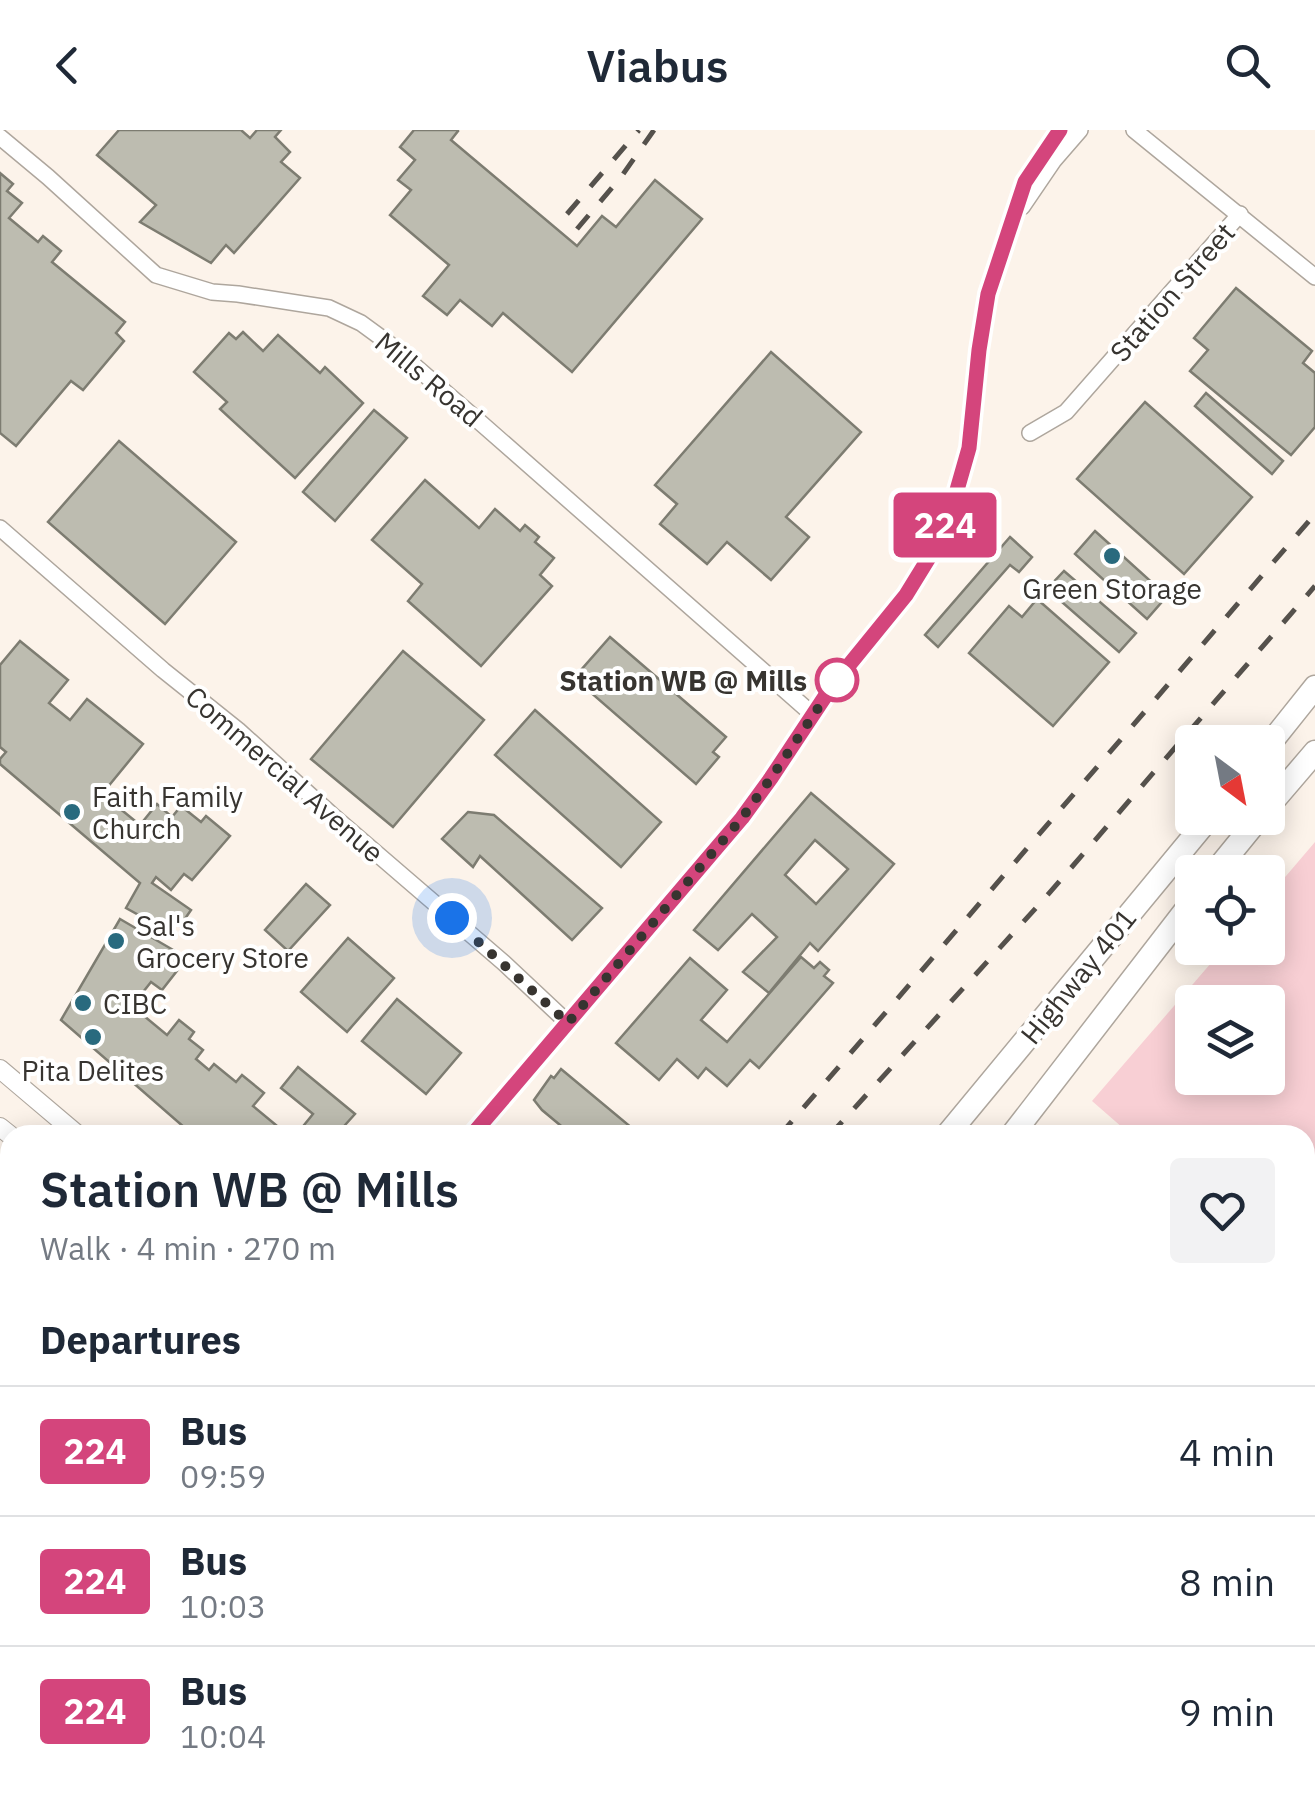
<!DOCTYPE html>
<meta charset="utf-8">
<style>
:root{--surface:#fff;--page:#f2f2f3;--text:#1f2937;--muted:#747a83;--line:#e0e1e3}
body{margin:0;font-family:"IBM Plex Sans",sans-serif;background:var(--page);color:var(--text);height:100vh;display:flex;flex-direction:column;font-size:38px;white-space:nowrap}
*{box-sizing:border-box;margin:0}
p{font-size:32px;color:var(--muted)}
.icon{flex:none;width:55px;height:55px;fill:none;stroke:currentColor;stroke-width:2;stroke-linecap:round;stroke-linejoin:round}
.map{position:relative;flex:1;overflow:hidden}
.side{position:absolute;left:0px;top:995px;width:1315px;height:670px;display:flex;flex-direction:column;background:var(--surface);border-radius:30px 30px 0 0;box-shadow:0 5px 25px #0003}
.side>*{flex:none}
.badge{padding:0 20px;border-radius:8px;font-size:35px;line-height:65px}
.needle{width:65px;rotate:148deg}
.controls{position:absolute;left:1175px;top:595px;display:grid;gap:20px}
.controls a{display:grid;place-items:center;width:110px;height:110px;border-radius:10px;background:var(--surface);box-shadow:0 5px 25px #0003;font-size:50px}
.you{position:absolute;width:50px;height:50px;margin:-25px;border:8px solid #fff;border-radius:50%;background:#1a73e8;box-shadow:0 0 0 15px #1a73e833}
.map>.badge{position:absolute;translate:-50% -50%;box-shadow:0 0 0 5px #fff}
h2{padding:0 40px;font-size:38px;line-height:90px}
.round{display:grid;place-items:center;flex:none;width:105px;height:105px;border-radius:10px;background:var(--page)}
.headline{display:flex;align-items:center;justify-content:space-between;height:170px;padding:0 40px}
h1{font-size:48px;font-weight:600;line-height:75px}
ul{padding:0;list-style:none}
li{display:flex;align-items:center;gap:30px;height:130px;padding:0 40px;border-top:2px solid var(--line)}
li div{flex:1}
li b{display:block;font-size:38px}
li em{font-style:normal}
li .badge{min-width:110px;font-weight:700;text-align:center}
header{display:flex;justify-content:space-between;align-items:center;height:130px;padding:0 40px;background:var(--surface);font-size:45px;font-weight:600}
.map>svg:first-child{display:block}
.green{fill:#f8cfd4;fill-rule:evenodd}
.building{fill:#bdbcb0;stroke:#7d7c71;stroke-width:2.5;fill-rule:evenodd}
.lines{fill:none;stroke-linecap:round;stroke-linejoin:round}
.minor-casing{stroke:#aea69d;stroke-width:18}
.major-casing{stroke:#aea69d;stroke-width:20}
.highway-casing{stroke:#aea69d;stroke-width:25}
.minor{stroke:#fff;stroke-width:15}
.major{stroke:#fff;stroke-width:18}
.highway{stroke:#fff;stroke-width:22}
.rail{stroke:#55514c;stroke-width:5;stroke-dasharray:18 18;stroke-linecap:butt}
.line-casing{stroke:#fff;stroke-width:22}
.line{stroke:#d4457c;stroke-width:15}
.walk{stroke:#373430;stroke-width:10;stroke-dasharray:0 18}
.poi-dot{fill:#296a7e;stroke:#fff;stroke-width:4}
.stop-dot{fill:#fff;stroke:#d4457c;stroke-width:5}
.labels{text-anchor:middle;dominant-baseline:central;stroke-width:8;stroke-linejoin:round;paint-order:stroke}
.street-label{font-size:28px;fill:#373430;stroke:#fff}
.poi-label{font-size:28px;fill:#373430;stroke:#fff;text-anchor:start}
.stop-label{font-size:28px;font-weight:bold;fill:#373430;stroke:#fff;text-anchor:end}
</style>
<header><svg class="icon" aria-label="back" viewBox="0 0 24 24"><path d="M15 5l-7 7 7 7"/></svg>Viabus<svg class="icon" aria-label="search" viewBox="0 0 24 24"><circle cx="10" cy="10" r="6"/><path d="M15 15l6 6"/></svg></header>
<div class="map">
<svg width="1315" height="1665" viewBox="0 0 1315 1665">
<rect width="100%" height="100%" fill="#fcf3ea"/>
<!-- green -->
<g class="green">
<path d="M1315,712V1069L1305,1071V1005H1131L1092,971L1224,818H1268V767ZM1192,872H1268V948H1192Z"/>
<polygon points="587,1655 764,1655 776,1665 579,1665"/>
</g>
<!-- building -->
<g class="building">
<polygon points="119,0 241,0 250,8 257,0 281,0 275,7 290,22 281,32 300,48 234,123 226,115 211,133 140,92 156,75 97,25"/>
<polygon points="414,0 457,0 458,1 451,10 577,116 602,86 616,97 655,50 702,89 572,242 503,183 492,196 460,170 447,185 423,166 449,135 390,85 411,60 398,50 415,30 400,17"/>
<polygon points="0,43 13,54 7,61 22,73 9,88 38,112 43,106 61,121 52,132 125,192 116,203 124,211 83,260 71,251 16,316 0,303"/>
<polygon points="1236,158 1312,221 1303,233 1315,243 1315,297 1291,325 1190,241 1208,220 1194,208"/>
<polygon points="243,202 263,221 278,205 320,243 325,237 363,273 295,348 220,279 227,272 194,242 229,203 236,209"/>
<polygon points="771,222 861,302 786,387 809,407 771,450 727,412 707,434 660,394 677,374 655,355"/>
<polygon points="1206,263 1283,331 1272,344 1195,276"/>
<polygon points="1145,272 1252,367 1184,444 1077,349"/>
<polygon points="374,280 407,308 335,391 303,362"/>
<polygon points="119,311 236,412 165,494 48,392"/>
<polygon points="425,350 479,398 495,379 520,401 525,395 539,407 535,412 554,428 540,445 552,456 481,536 408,471 422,454 372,410"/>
<polygon points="1095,401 1167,466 1147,489 1075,424"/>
<polygon points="1010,407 1032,427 1019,442 1010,435 938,517 925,505"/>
<polygon points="1064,441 1136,503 1119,522 1047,459"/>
<polygon points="1037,469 1109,532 1053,596 969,523 1009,476 1022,487"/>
<polygon points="610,507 726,607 713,622 719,627 696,654 574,548"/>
<polygon points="20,511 68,550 49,573 70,590 87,569 143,614 102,664 140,695 157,674 172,687 181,676 201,692 206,686 230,706 192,750 184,744 171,760 156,747 152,753 191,780 180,796 172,789 164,799 126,778 140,753 0,634 0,629 6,622 0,617 0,535"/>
<polygon points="403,521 484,590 393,697 311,629"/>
<polygon points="535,580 661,692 621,737 495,625"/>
<path d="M811,663L894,734L818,821L810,813L769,863L743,842L777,807L752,784L718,820L694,800ZM815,710L848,739L816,774L785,745Z"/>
<polygon points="468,682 494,685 602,778 572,810 480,726 473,737 442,709"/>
<polygon points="306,754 330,775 288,821 265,800"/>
<polygon points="120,789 187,828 162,860 151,852 132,876 167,905 179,890 194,902 189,909 203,920 196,929 209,940 214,934 236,952 242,945 264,963 253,976 288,1005 193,1005 61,890"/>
<polygon points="348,808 394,848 347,902 301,862"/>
<polygon points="801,827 814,838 820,832 829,840 824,846 833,853 759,938 750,930 727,956 706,938 698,948 677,929 659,950 616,913 690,828 727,860 701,890 727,912"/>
<polygon points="397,869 461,923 426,964 362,911"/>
<polygon points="298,937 355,984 336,1005 296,1005 313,984 281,958"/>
<polygon points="561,939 638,1003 637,1005 572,1005 542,980 534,970 551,946 554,948"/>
<polygon points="10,1113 10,1224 0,1215 0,1115"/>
</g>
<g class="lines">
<defs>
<g id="minor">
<polyline points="1134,0 1315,147"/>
<polyline points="0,7 48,47 156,145 212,162 238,164 329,178 361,193 387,212 482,294 812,584"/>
<polyline points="1022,77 1054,30 1080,0"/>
<polyline points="1030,303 1066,282 1240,84"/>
<polyline points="0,398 163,540 238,600 332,685 504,833 568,893"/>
<polyline points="472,1005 742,688 771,648 831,556 906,465 930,426 949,388 969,318 979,220 987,164 1025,52 1060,0"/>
<polyline points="1305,1123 1315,1112"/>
<polyline points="1305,1175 1315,1184"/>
<polyline points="1305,1415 1315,1424"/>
<polyline points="0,1438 10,1447"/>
<polyline points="1305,1568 1315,1557"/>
<polyline points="0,1658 9,1665"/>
<polyline points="101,1665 110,1655"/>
<polyline points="117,1665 126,1655"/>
<polyline points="986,1665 994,1655"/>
<polyline points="1221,1665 1230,1655"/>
</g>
<g id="major">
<polyline points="0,939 78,1005"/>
<polyline points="0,997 10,1005"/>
<polyline points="795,1655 807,1665"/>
<polyline points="836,1655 848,1665"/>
</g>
<g id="highway">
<polyline points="1268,616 1315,557"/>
<polyline points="1268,677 1315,622"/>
<polyline points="1215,742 1259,688"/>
<polyline points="947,1005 1209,688"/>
<polyline points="1012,1005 1192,772"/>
<polyline points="375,1665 384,1655"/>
<polyline points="409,1665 417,1655"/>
<polyline points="493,1665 502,1655"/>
</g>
</defs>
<!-- minor casing -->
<use href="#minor" class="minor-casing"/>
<!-- major casing -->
<use href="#major" class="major-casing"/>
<!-- highway casing -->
<use href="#highway" class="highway-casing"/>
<!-- minor -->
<use href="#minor" class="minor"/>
<!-- major -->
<use href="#major" class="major"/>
<!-- highway -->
<use href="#highway" class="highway"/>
<!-- rail -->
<g class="rail">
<polyline points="567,84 639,0"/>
<polyline points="577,99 621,47 654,0"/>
<polyline points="780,1005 1315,384"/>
<polyline points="830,1005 1045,768 1315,456"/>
<polyline points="210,1665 219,1655"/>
<polyline points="267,1665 275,1655"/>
</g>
</g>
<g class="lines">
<defs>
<polyline id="line" points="472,1005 742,688 771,648 832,556 906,465 930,426 949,388 969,318 979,220 988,164 1025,52 1060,0"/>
</defs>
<!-- line casing -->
<use href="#line" class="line-casing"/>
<!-- line -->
<use href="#line" class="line"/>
<!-- walk -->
<polyline class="walk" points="452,788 568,893 742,688 771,648 837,550"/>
</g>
<!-- markers -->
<g class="poi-dot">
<circle cx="1112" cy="426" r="10"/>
<circle cx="72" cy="682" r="10"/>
<circle cx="116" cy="811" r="10"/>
<circle cx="83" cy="873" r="10"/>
<circle cx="93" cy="907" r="10"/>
</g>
<circle class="stop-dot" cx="837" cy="550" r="20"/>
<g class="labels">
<!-- street labels -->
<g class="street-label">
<text transform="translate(1172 162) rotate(-49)">Station Street</text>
<text transform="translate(429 249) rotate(40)">Mills Road</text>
<text transform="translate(285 644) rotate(41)">Commercial Avenue</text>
<text transform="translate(1078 846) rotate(-51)">Highway 401</text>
</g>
<!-- poi labels -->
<g class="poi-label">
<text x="1112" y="458" text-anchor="middle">Green Storage</text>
<text x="92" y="666">Faith Family<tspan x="92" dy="32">Church</tspan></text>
<text x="136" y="795">Sal's<tspan x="136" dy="32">Grocery Store</tspan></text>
<text x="103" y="873">CIBC</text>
<text x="93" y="940" text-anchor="middle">Pita Delites</text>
</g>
<!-- stop labels -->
<g class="stop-label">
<text x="807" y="550">Station WB @ Mills</text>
</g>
</g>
</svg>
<div class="controls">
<a><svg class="needle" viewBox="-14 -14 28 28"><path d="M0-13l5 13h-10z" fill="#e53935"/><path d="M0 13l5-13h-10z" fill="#747a83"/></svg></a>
<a><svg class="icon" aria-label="locate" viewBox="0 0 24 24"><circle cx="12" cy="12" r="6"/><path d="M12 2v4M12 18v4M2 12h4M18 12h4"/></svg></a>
<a><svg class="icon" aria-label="layers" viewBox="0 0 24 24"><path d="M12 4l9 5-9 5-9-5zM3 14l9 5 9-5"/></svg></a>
</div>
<div class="you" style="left:452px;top:788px"></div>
<b class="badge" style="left:945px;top:395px;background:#d4457c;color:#fff">224</b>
<section class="side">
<div class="headline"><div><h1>Station WB @ Mills</h1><p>Walk · 4 min · 270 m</p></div><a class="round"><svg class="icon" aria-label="heart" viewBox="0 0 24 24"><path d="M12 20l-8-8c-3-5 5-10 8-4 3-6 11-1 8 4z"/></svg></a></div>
<h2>Departures</h2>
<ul>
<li><span class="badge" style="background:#d4457c;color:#fff">224</span><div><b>Bus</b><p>09:59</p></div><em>4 min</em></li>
<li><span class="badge" style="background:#d4457c;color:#fff">224</span><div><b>Bus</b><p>10:03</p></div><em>8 min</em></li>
<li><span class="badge" style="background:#d4457c;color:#fff">224</span><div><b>Bus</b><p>10:04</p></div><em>9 min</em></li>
</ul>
</section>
</div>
